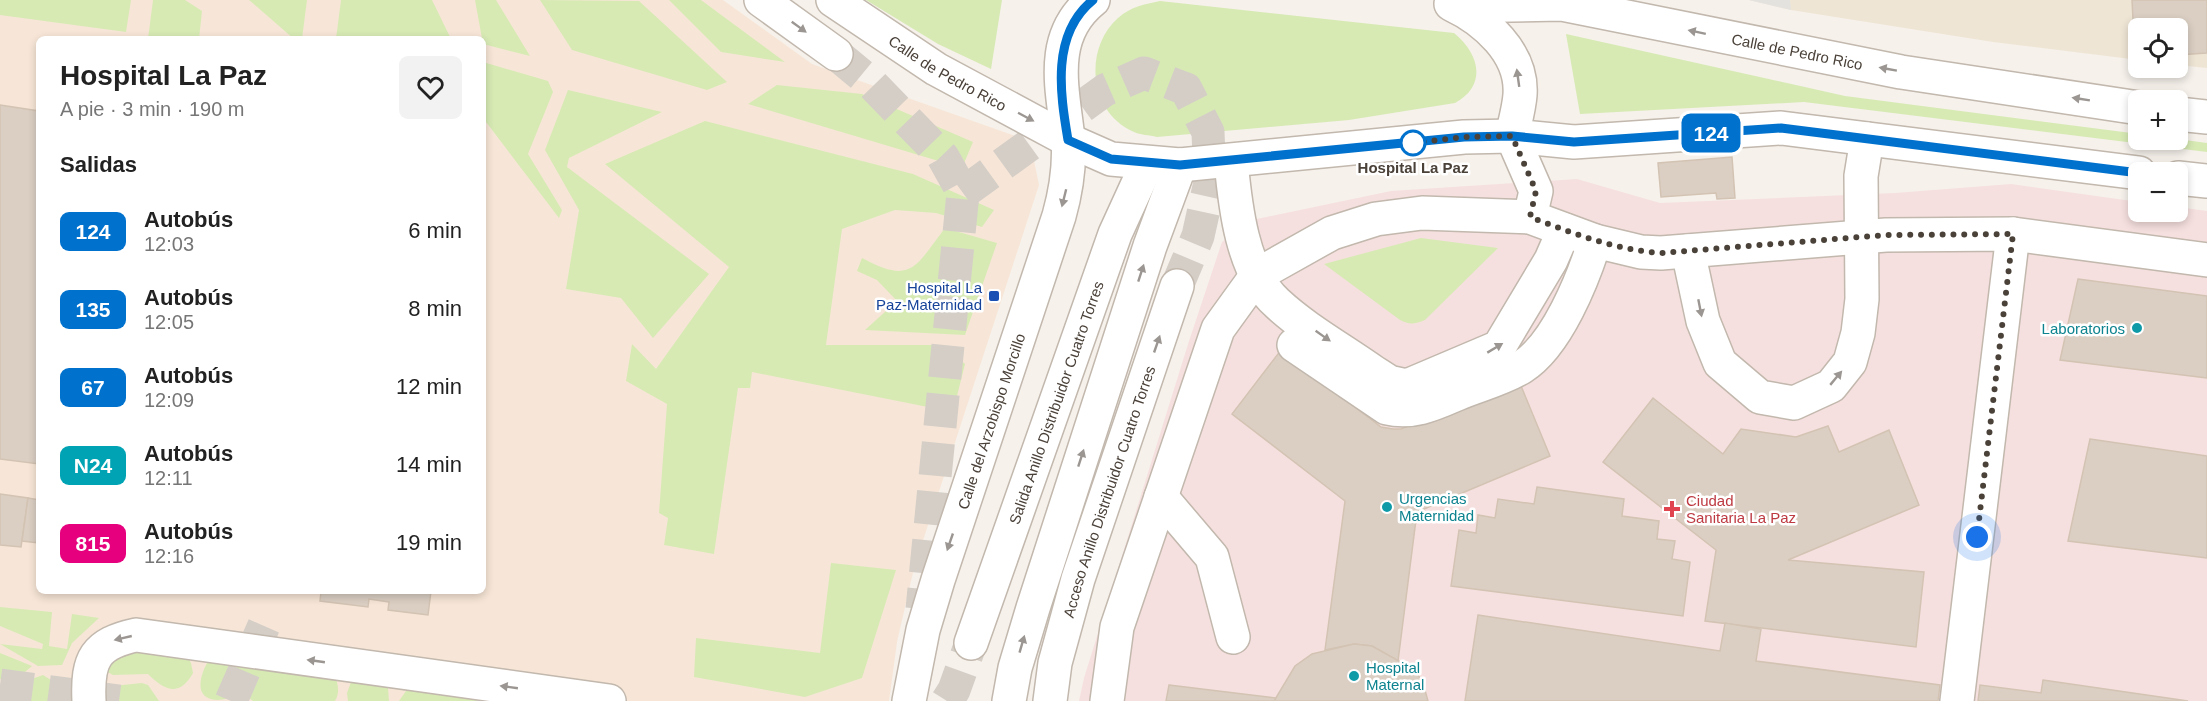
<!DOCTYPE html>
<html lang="es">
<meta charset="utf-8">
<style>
:root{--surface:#fff;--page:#f2f2f2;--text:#222;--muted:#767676}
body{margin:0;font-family:Helvetica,sans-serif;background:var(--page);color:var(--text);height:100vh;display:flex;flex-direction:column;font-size:22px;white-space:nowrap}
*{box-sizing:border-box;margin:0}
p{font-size:20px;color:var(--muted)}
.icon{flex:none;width:33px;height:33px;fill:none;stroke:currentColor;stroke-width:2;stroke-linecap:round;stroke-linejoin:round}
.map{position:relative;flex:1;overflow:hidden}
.panel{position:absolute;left:36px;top:36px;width:450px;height:558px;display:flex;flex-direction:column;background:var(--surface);border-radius:9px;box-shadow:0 3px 9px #0003}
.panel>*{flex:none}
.badge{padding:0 12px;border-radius:9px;font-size:21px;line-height:39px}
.fabs{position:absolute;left:2128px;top:18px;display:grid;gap:12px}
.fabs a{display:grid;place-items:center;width:60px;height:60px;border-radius:9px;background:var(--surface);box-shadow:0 3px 9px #0003;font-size:30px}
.you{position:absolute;width:30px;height:30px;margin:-15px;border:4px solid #fff;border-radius:50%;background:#1a73e8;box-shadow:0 0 0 9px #1a73e833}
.map>.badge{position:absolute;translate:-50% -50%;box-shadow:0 0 0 3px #fff}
h2{padding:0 24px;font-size:22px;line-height:54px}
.round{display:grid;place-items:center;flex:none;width:63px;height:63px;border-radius:9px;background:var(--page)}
.overview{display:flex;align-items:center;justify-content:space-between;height:102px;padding:0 24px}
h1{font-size:28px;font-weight:700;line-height:45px}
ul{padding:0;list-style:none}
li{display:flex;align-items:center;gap:18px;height:78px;padding:0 24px}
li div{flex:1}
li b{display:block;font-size:22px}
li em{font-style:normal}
li .badge{min-width:66px;font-weight:700;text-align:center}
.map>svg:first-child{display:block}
.commercial{fill:#f7e6d7;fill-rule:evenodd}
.education{fill:#efe5d5}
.medical{fill:#f6e0df}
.green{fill:#d7eab4}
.parking{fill:#e4e2df}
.building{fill:#dbcfc3;stroke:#d3c3b3;stroke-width:1.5}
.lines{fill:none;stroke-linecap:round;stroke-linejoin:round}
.minor-tunnel{stroke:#d4cec7;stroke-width:33;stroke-dasharray:33 16;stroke-linecap:butt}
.minor-casing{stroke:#c2b8ad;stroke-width:36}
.minor{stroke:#fff;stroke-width:33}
.oneway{fill:#9b9692}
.line-casing{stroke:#fff;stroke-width:14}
.line{stroke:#0072ce;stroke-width:9}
.walk{stroke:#4a4139;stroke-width:6;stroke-dasharray:0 10.8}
.stop-dot{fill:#fff;stroke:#0072ce;stroke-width:3}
.transit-dot{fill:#1a4fb4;stroke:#fff;stroke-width:2}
.culture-dot{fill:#0f9aa8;stroke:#fff;stroke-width:2}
.health-dot{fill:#e0444e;stroke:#fff;stroke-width:2}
.labels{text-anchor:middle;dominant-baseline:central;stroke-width:5;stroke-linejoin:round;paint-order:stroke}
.street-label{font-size:15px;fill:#4a4139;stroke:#fff}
.stop-label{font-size:15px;font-weight:bold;fill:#4a4139;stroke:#fff}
.transit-label{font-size:15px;fill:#164399;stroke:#fff;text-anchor:end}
.culture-label{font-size:15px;fill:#0d838f;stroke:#fff;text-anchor:start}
.health-label{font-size:15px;fill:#be3a42;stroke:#fff;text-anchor:start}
</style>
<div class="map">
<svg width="2207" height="701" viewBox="0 0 2207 701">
<rect width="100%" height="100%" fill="#f6f1eb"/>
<!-- commercial -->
<path class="commercial" d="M0,0H723L812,64L1018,137L1032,151L1039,185L914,568L897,642L889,701H0ZM39,39H483V591H39Z"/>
<!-- education -->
<polygon class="education" points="1749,0 2207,0 2207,68 2178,65 2178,28 2139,28 2139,60 1993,42 1791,10"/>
<!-- medical -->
<polygon class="medical" points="1577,179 1660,203 1895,193 2011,184 2139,202 2139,212 2178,212 2178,207 2207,211 2207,701 1079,701 1084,678 1189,341 1222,242 1252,220 1391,191"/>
<!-- green -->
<g class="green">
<polygon points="0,0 131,0 126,32 0,15"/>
<polygon points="153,0 185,0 202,11 199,39 148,39"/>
<polygon points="249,0 307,0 302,39 294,39"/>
<polygon points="341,0 432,0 451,39 336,39"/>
<polygon points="475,0 496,0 530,56 483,44"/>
<polygon points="540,0 639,1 727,82 707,90 572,50"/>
<polygon points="669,0 701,0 785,62 721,52"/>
<polygon points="866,0 1002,0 991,69 938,44"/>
<path d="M1160,1L1454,33C1479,53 1488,85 1455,103L1349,120L1157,137C1149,135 1140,135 1134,132C1089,113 1083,49 1118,18C1130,7 1145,4 1160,1Z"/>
<polygon points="1566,34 1845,96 2139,134 2139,140 2178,139 2207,143 2207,152 1804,102 1580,114"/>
<polygon points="483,62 548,81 553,92 528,154 562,210 559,218 483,118"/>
<polygon points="777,85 862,94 973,142 962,168 748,104"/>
<polygon points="568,90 662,112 569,158 567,167 709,274 653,338 621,298 566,289 579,210 545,150"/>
<polygon points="705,121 913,174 994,210 982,227 936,213 895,210 842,229 826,345 944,345 965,364 953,412 752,372 750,388 738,388 714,554 664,545 668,518 659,513 667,404 626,381 632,344 656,369 729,267 605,164"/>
<path d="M945,228L997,243L965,335L865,330L897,301L877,280L857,271L862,258C912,285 915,267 945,228Z"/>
<path d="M1421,238L1498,248L1425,320C1415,324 1409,325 1400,320L1324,264Z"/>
<polygon points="831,563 896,570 862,678 805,697 694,677 696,638 820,653"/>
<polygon points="0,607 52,612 49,646 67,649 72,614 99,618 72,643 62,665 38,666 0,644 42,649 43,644 0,626"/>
<path d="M124,648L185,652L191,663L193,673C179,698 164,690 148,674L113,675L102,669Z"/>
<polygon points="0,653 32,666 10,685 0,679"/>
<path d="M212,655L334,672C337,682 341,691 335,701H253L245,695C235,695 226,700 217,700C189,699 203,667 212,655Z"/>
<polygon points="43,675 59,685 61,701 13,701 23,682"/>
<polygon points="383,679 388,688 389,701 348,701 347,693 351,682"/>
<polygon points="142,683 148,685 159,701 100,701 99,694 113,686"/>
<polygon points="408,688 547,701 399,701"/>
</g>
<!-- parking -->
<polygon class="parking" points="1749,0 1790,0 1791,10"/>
<!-- building -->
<g class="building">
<polygon points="2132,0 2207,0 2207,53 2178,55 2178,28 2139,28 2139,57 2135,58"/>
<polygon points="0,105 39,111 39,464 0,459"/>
<polygon points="1732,157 1735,198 1717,199 1716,193 1661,197 1658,163"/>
<polygon points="2078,279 2207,296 2207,378 2060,360"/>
<polygon points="1281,350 1381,427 1393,429 1401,429 1519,381 1550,456 1417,512 1398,661 1372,646 1354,644 1325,650 1345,501 1232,414"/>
<polygon points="1653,398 1723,454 1741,429 1796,437 1828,426 1839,452 1889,430 1919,505 1788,560 1924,572 1916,647 1705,621 1716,550 1603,462"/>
<polygon points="2090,439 2207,456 2207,558 2068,541"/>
<polygon points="1537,487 1624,499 1622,516 1659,521 1657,539 1675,541 1672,559 1690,562 1683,616 1451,586 1459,530 1476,533 1478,515 1495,518 1498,499 1534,504"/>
<polygon points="0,494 28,498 21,547 0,545"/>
<polygon points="28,498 39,500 39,543 22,541"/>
<polygon points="308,591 431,591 428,615 388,610 389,602 369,599 368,607 320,601 321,592"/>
<polygon points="1478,615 1720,651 1725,623 1761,629 1756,661 1940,685 1938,701 1465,701"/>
<polygon points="1354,644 1372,646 1415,670 1423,683 1428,701 1274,701 1295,666 1312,654"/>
<polygon points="2043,680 2188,701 1978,701 1980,685 2041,693"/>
<polygon points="1169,685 1276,698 1274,701 1166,701"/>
</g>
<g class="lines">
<!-- minor-tunnel -->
<g class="minor-tunnel">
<polyline points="836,54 871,83 943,157 963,193 922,609"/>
<polyline points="963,193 1105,90 1144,73 1186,89 1208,132 1210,182 1198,236 1177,286"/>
<polyline points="0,685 119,701"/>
<polyline points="231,701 269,614"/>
<polyline points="947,701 954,690 971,643"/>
</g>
<defs>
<g id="minor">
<polyline points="761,0 836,54"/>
<path id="s1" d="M833,0L936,69L1068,140L1111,159L1180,165L1464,137L1512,136L1574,142L1781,128L2139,173"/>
<path d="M1451,4C1485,20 1523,53 1520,95C1519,108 1515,122 1512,136"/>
<path id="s2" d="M1456,6L1562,4L1901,72L2139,108"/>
<polyline points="2178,114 2207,117"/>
<polyline points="1512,136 1536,191 1530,217"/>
<path d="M1231,161C1235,205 1242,272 1277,303C1306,330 1343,350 1375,373L1389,382L1407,386L1499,347L1551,260L1564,230"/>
<polyline points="2178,178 2207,181"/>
<polyline points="1688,251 1703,321 1720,363 1760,397 1794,403 1831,386 1850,362 1858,333 1862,299 1861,176 1867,139"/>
<path d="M1294,345L1387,408C1413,414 1434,404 1457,394C1478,385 1503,379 1522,367C1557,345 1583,279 1595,241"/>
<polyline points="1161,497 1212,557 1233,637"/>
<path id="s3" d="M971,643L1115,234L1147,164"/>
<path d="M89,701C87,659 95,644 136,635L609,701"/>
<path id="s4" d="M909,701L923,630L938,580L1059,216C1066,191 1070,165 1068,139C1063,90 1047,37 1093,0"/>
<polyline points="1009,701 1015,668 1033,608 1150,246 1180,165"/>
<path id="s5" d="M1050,701L1055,663L1078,579L1177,286"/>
<polyline points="1107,701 1117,627 1218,329 1257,275 1332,233 1376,219 1422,213 1530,217 1595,241 1641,252 1661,253 1886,235 2013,234 2207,260"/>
<polyline points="1957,701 2013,234"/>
</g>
</defs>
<!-- minor casing -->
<use href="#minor" class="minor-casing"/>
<!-- minor -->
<use href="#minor" class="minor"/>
</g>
<!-- one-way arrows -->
<defs><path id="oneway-solid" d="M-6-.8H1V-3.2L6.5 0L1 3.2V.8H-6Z" transform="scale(1.5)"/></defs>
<g class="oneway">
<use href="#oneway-solid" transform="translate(799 27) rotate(36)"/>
<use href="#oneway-solid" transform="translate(1697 32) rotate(-168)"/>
<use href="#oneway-solid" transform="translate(1888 69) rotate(-170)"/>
<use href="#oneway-solid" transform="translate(1518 78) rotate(-98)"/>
<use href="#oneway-solid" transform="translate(2081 99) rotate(-171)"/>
<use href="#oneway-solid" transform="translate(1026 117) rotate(28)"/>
<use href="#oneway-solid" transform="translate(1064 198) rotate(104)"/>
<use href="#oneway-solid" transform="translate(1141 273) rotate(-72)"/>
<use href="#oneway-solid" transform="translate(1700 308) rotate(79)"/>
<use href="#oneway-solid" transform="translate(1323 336) rotate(35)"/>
<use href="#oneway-solid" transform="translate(1157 344) rotate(-71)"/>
<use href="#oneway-solid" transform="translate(1495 348) rotate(-31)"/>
<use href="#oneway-solid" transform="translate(1836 378) rotate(-50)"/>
<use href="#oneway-solid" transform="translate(1081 458) rotate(-72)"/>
<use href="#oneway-solid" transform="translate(950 542) rotate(109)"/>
<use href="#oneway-solid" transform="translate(123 638) rotate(167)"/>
<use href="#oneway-solid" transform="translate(1022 644) rotate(-74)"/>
<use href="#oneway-solid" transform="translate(316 661) rotate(-172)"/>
<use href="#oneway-solid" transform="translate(509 687) rotate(-172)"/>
</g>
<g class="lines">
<defs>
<path id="line" d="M1093,0C1051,34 1060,93 1068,140L1111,159L1180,165L1464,137L1512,136L1574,142L1781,128L2139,173"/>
</defs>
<!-- line casing -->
<use href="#line" class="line-casing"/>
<!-- line -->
<use href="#line" class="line"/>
<!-- walk -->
<path class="walk" d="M1413,143L1464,137L1512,136L1536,191L1530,217C1572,233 1615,250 1661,253L1886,235L2013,234L1977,537"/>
</g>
<!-- markers -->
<circle class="stop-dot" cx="1413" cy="143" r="12"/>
<rect class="transit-dot" x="988" y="290" width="12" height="12" rx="3"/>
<g class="culture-dot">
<circle cx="2137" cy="328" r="6"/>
<circle cx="1387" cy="507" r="6"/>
<circle cx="1354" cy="676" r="6"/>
</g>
<path class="health-dot" d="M1669 500h6v6h6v6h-6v6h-6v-6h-6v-6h6z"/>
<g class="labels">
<!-- street labels -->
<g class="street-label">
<text stroke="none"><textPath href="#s2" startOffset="346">Calle de Pedro Rico</textPath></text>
<text stroke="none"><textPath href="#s1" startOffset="136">Calle de Pedro Rico</textPath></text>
<text stroke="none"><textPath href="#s3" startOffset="255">Salida Anillo Distribuidor Cuatro Torres</textPath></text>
<text stroke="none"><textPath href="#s4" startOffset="292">Calle del Arzobispo Morcillo</textPath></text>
<text stroke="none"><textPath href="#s5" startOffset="218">Acceso Anillo Distribuidor Cuatro Torres</textPath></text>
</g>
<!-- stop labels -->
<g class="stop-label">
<text x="1413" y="167">Hospital La Paz</text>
</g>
<!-- transit labels -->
<g class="transit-label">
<text x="982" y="287">Hospital La<tspan x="982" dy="17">Paz-Maternidad</tspan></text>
</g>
<!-- culture labels -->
<g class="culture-label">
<text x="2125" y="328" text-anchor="end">Laboratorios</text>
<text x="1399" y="498">Urgencias<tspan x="1399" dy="17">Maternidad</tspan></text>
<text x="1366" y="667">Hospital<tspan x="1366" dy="17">Maternal</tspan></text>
</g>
<!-- health labels -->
<g class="health-label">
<text x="1686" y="500">Ciudad<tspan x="1686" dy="17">Sanitaria La Paz</tspan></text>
</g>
</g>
</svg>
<div class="fabs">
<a><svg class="icon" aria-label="locate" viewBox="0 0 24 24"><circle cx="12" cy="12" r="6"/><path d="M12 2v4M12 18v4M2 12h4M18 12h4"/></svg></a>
<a>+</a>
<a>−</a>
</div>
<div class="you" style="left:1977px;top:537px"></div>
<b class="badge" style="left:1711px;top:133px;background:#0072ce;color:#fff">124</b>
<section class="panel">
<div class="overview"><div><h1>Hospital La Paz</h1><p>A pie · 3 min · 190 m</p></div><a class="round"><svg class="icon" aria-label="heart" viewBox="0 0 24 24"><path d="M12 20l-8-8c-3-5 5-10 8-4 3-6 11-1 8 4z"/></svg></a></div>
<h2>Salidas</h2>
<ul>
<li><span class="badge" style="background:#0072ce;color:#fff">124</span><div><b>Autobús</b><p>12:03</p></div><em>6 min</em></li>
<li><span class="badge" style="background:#0072ce;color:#fff">135</span><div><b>Autobús</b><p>12:05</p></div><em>8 min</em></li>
<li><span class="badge" style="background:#0072ce;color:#fff">67</span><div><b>Autobús</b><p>12:09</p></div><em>12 min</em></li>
<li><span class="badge" style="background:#00a3b4;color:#fff">N24</span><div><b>Autobús</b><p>12:11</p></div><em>14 min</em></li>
<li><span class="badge" style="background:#e6007e;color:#fff">815</span><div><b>Autobús</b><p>12:16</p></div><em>19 min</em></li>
</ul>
</section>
</div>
